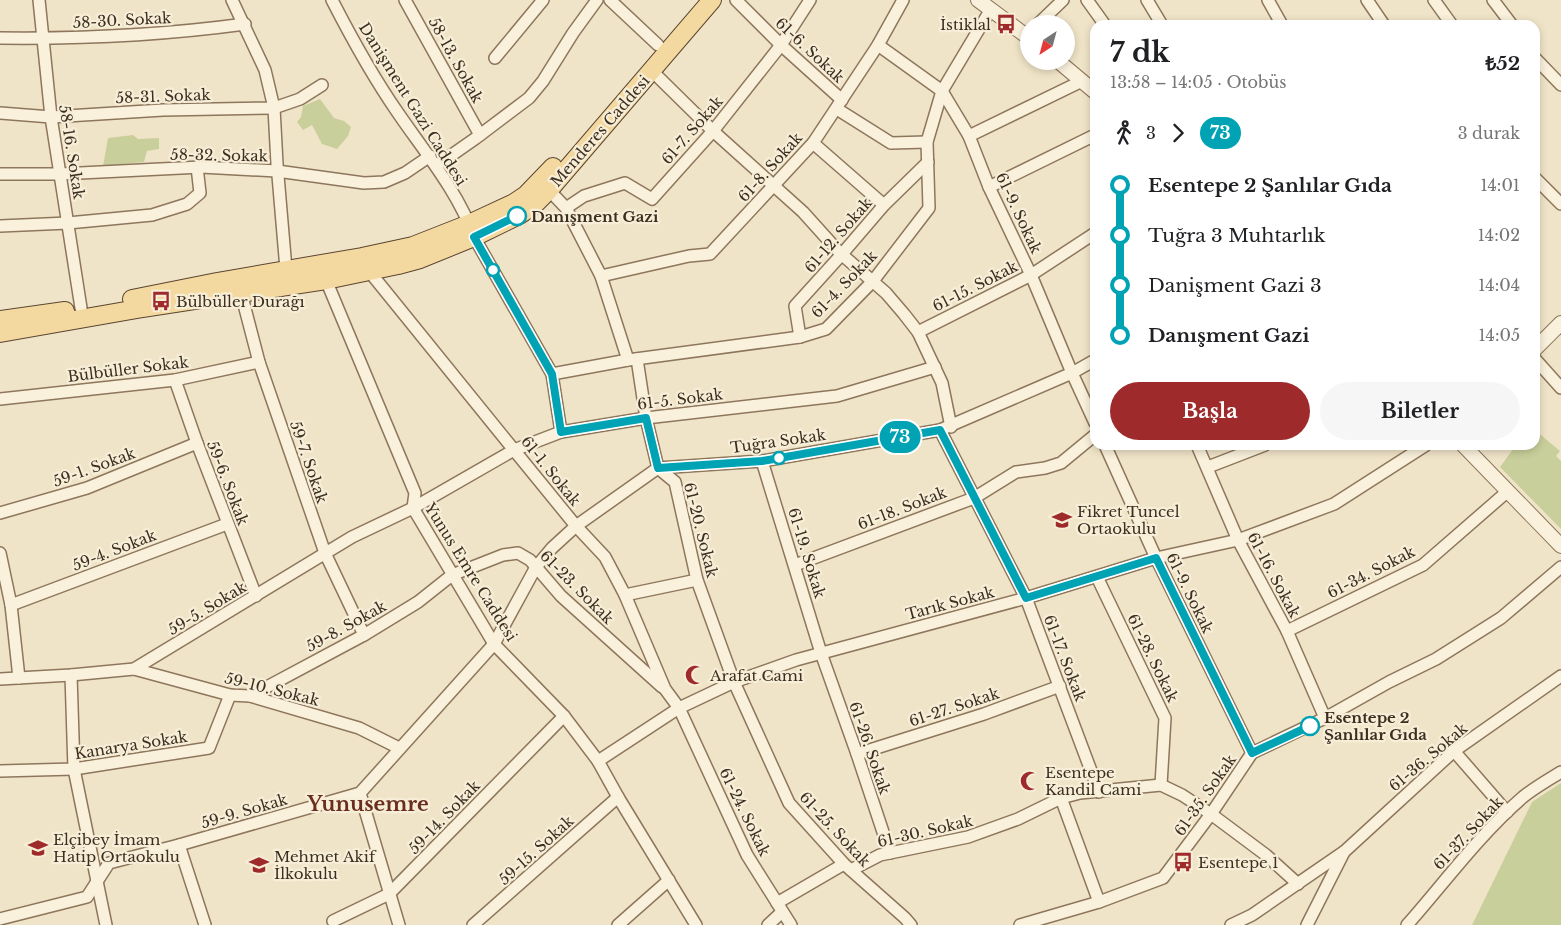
<!DOCTYPE html>
<html lang="tr">
<meta charset="utf-8">
<style>
:root{--surface:#fff;--page:#f6f6f6;--text:#202124;--muted:#757577;--accent:#9e2a2b}
body{margin:0;font-family:"Libre Baskerville",serif;background:var(--page);color:var(--text);height:100vh;display:flex;flex-direction:column;font-size:19px;white-space:nowrap}
*{box-sizing:border-box;margin:0}
p{font-size:16px;color:var(--muted)}
.icon{flex:none;width:28px;height:28px;fill:none;stroke:currentColor;stroke-width:2;stroke-linecap:round;stroke-linejoin:round}
.map{position:relative;flex:1;overflow:hidden}
.side{position:absolute;left:1090px;top:20px;width:450px;height:430px;display:flex;flex-direction:column;background:var(--surface);border-radius:15px;box-shadow:0 2px 8px #0003}
.side>*{flex:none}
.badge{padding:0 10px;border-radius:16px;font-size:18px;line-height:32px}
.needle{width:32px;rotate:216deg}
.fabs{position:absolute;left:1020px;top:15px;display:grid;gap:10px}
.fabs a{display:grid;place-items:center;width:55px;height:55px;border-radius:50%;background:var(--surface);box-shadow:0 2px 8px #0003;font-size:25px}
.map>.badge{position:absolute;translate:-50% -50%;box-shadow:0 0 0 2px #fff}
.legs{display:flex;align-items:center;gap:8px;height:55px;padding:0 20px;font-size:16px}
.legs p{margin-inline-start:auto}
.headline{display:flex;align-items:center;justify-content:space-between;height:85px;padding:0 20px}
h1{font-size:28px;font-weight:700;line-height:38px}
.button{display:flex;gap:10px;margin-top:auto;padding:10px 20px}
.button a{flex:1;height:58px;border-radius:30px;background:var(--accent);color:#fff;font-size:20px;font-weight:700;line-height:58px;text-align:center}
.button a+a{background:var(--page);color:var(--text)}
ul{padding:0 20px;list-style:none}
li{display:flex;align-items:center;gap:18px;height:50px;font-size:19px}
li i{display:grid;place-items:center;width:8px;height:100%;margin:0 6px;background:currentColor}
li i::after{content:'';width:12px;height:12px;margin:-6px;border:4px solid;border-radius:50%;background:var(--surface)}
li p{margin-inline-start:auto}
li:first-child i{background:linear-gradient(#0000 50%,currentColor 0)}
li:last-child i{background:linear-gradient(currentColor 50%,#0000 0)}
.map>svg:first-child{display:block}
.green{fill:#c9cf9b}
.lines{fill:none;stroke-linecap:round;stroke-linejoin:round}
.minor-casing{stroke:#8d765c;stroke-width:14}
.tertiary-casing{stroke:#8d765c;stroke-width:16}
.primary-casing{stroke:#5b4430;stroke-width:20}
.minor{stroke:#faf1dc;stroke-width:11}
.tertiary{stroke:#faf1dc;stroke-width:14}
.primary{stroke:#f3d9a0;stroke-width:18}
.line-1-casing{stroke:#fff;stroke-width:11}
.line-1{stroke:#00a3b4;stroke-width:8}
.stop-1-dot{fill:#fff;stroke:#00a3b4;stroke-width:2.5}
.labels{text-anchor:middle;dominant-baseline:central;stroke-width:4.5;stroke-linejoin:round;paint-order:stroke}
.street-label{font-size:15px;fill:#3d2e20;stroke:#f7eed8}
.poi-label{font-size:15px;fill:#3d2e20;stroke:#f7eed8;text-anchor:start}
.stop-label{font-size:15px;font-weight:bold;fill:#3d2e20;stroke:#f7eed8;text-anchor:start}
.district-label{font-size:20px;font-weight:bold;fill:#6b2e1e;stroke:#f7eed8}
</style>
<div class="map">
<svg width="1561" height="925" viewBox="0 0 1561 925">
<rect width="100%" height="100%" fill="#f0e4c8"/>
<!-- green -->
<g class="green">
<polygon points="320,99 334,118 344,121 351,127 348,136 337,149 322,144 312,125 303,130 297,122 301,117 303,106"/>
<polygon points="133,135 138,139 159,138 159,149 147,151 144,162 103,166 108,138"/>
<polygon points="1535,430 1560,451 1556,456 1561,461 1561,529 1500,467 1516,445 1535,445"/>
<polygon points="1561,783 1561,925 1472,925 1532,802"/>
</g>
<g class="lines">
<defs>
<g id="minor">
<polyline points="39,0 51,117 81,308"/>
<polyline points="232,0 265,70 274,108 277,164 286,269"/>
<path d="M332,0C352,39 373,77 398,113C424,151 459,193 474,237L552,374L561,432"/>
<polyline points="405,0 480,135"/>
<polyline points="610,0 658,45"/>
<polyline points="736,0 781,45 842,100"/>
<polyline points="1087,0 1105,25"/>
<polyline points="1147,0 1162,25"/>
<polyline points="1268,0 1282,25"/>
<polyline points="1367,0 1384,25"/>
<polyline points="1434,0 1452,25"/>
<polyline points="1493,0 1512,25"/>
<polyline points="1038,24 1063,0"/>
<path d="M0,38C82,39 164,35 245,24"/>
<polyline points="878,45 942,91 969,136 989,187 1031,275 1072,373 1095,423"/>
<polyline points="495,58 543,0"/>
<polyline points="1535,58 1561,85"/>
<polyline points="652,71 713,131 803,212 839,252 886,293 904,314 918,332 942,383 951,427"/>
<polyline points="837,109 891,143 927,142"/>
<polyline points="0,113 51,117 163,110 274,108 300,99 322,85"/>
<polyline points="969,136 1082,81"/>
<polyline points="813,143 884,205"/>
<polyline points="436,166 476,138 529,98 543,81 573,33 597,0"/>
<polyline points="0,174 60,174 201,167 277,171 364,183 384,182 405,173 430,156"/>
<polyline points="1535,178 1561,204"/>
<polyline points="989,187 1095,135"/>
<polyline points="549,190 566,208 601,276 628,360"/>
<polyline points="566,208 584,196 625,183 652,199 713,131 781,45 810,0"/>
<polyline points="0,226 68,223 152,215 187,204 200,193 197,167"/>
<polyline points="369,271 514,450 576,526 605,557 625,595 665,689 679,708 747,855 791,925"/>
<polyline points="601,276 689,256 710,254 813,143 878,45 903,0"/>
<polyline points="326,280 415,493 413,508 494,644 564,716 598,761 618,797 696,925"/>
<polyline points="241,293 259,362 325,553 364,635"/>
<polyline points="918,332 1031,275 1095,233"/>
<polyline points="800,337 795,306 842,254 884,205 928,162"/>
<polyline points="637,359 646,418 658,468 675,482 697,580 734,682 789,803 844,864 905,918 911,925"/>
<polyline points="1535,359 1561,388"/>
<polyline points="552,374 628,360 800,337 826,329 873,281 929,208 927,142 942,91 991,9"/>
<polyline points="175,380 197,443 256,596"/>
<polyline points="0,399 175,380 259,362"/>
<polyline points="940,430 1026,598 1099,792"/>
<polyline points="1105,445 1156,558 1252,753"/>
<polyline points="1197,445 1238,540 1287,631 1325,718"/>
<polyline points="762,461 821,653 857,754 890,853"/>
<polyline points="1208,467 1265,445"/>
<polyline points="0,513 87,488 197,443"/>
<polyline points="0,553 11,605 19,678"/>
<polyline points="795,565 974,498 1016,472 1045,468 1061,463 1095,435"/>
<polyline points="1097,577 1165,718 1161,785"/>
<polyline points="625,595 697,580"/>
<polyline points="11,605 227,524"/>
<polyline points="1287,631 1423,565 1508,491"/>
<polyline points="134,669 230,695 250,696 359,728 399,748"/>
<polyline points="71,675 74,769 106,925"/>
<polyline points="0,679 71,675 134,669 352,537 413,508 514,450 561,432 646,418 837,396 935,367"/>
<polyline points="250,696 364,635 418,602 452,575 503,555 518,553 530,560 561,596 662,687"/>
<polyline points="1454,751 1507,812"/>
<polyline points="857,754 984,714 1060,686"/>
<polyline points="598,761 679,708 734,682 796,660 1026,598 1156,558 1238,540 1334,504 1426,445"/>
<polyline points="0,771 74,769 209,748 230,695"/>
<polyline points="360,793 399,925"/>
<polyline points="1061,798 1099,902"/>
<polyline points="179,845 205,925"/>
<polyline points="851,870 880,855 968,837 1018,819 1061,798 1080,793 1161,785 1182,795 1211,814 1266,855 1298,884"/>
<polyline points="777,903 844,864"/>
<polyline points="0,919 87,897 109,863 179,845 360,793 494,644 536,567 552,548 576,526 658,468 762,461 940,430 1072,373 1095,360"/>
<polyline points="333,921 389,894 564,716"/>
<polyline points="473,925 618,797"/>
<polyline points="618,925 669,880"/>
<polyline points="768,925 782,912"/>
<polyline points="1020,925 1099,902 1163,878 1211,814 1252,753 1325,718 1389,682 1436,659 1501,618 1561,567"/>
<polyline points="1231,925 1252,915 1345,851 1454,751 1561,676"/>
<polyline points="1307,925 1344,852"/>
<path d="M1407,925C1445,882 1479,835 1523,797C1534,788 1548,780 1561,772"/>
</g>
<g id="tertiary">
<polyline points="978,0 1029,38"/>
<polyline points="1058,61 1095,92"/>
<polyline points="1535,349 1561,323"/>
<polyline points="1463,445 1561,546"/>
</g>
<g id="primary">
<polyline points="132,299 217,282 362,257 413,246 469,224 514,203 526,195 553,167"/>
<polyline points="0,320 65,311"/>
<polyline points="0,333 137,309 326,280 398,265 420,259 474,237 519,215 533,206 549,190 712,0"/>
</g>
</defs>
<!-- minor casing -->
<use href="#minor" class="minor-casing"/>
<!-- tertiary casing -->
<use href="#tertiary" class="tertiary-casing"/>
<!-- primary casing -->
<use href="#primary" class="primary-casing"/>
<!-- minor -->
<use href="#minor" class="minor"/>
<!-- tertiary -->
<use href="#tertiary" class="tertiary"/>
<!-- primary -->
<use href="#primary" class="primary"/>
</g>
<g class="lines">
<defs>
<polyline id="line-1" points="517,216 474,237 552,374 561,432 646,418 658,468 762,461 940,430 1026,598 1156,558 1252,753 1310,726"/>
</defs>
<!-- line-1 casing -->
<use href="#line-1" class="line-1-casing"/>
<!-- line-1 -->
<use href="#line-1" class="line-1"/>
</g>
<!-- icons -->
<defs>
<symbol id="bus-bare" viewBox="-9 -9 18 18"><path d="M-5-6H5V4H4V6H2V4H-2V6H-4V4H-5ZM-3.5-4V0h7V-4ZM-3.5 1.2v1.5H-2V1.2ZM2 1.2v1.5H3.5V1.2Z" fill="#9e2a2b" stroke="#f7eed8" stroke-width="2.5" paint-order="stroke"/></symbol>
<symbol id="school-bare" viewBox="-9 -9 18 18"><path d="M0-5L7-2L0 1L-7-2ZM-4 1L0 2.5L4 1V4Q0 6-4 4Z" fill="#9e2a2b" stroke="#f7eed8" stroke-width="2.5" paint-order="stroke"/></symbol>
<symbol id="mosque-bare" viewBox="-9 -9 18 18"><path d="M3.5-4.9A6 6 0 1 0 3.5 4.9A5 5 0 1 1 3.5-4.9Z" fill="#9e2a2b" stroke="#f7eed8" stroke-width="2.5" paint-order="stroke"/></symbol>
</defs>
<g fill-rule="evenodd">
<use href="#bus-bare" x="992" y="10" width="28" height="28"/>
<use href="#bus-bare" x="147" y="287" width="28" height="28"/>
<use href="#school-bare" x="1048" y="506" width="28" height="28"/>
<use href="#mosque-bare" x="681" y="661" width="28" height="28"/>
<use href="#mosque-bare" x="1016" y="767" width="28" height="28"/>
<use href="#school-bare" x="24" y="834" width="28" height="28"/>
<use href="#bus-bare" x="1169" y="848" width="28" height="28"/>
<use href="#school-bare" x="245" y="851" width="28" height="28"/>
</g>
<!-- markers -->
<g class="stop-1-dot">
<circle cx="517" cy="216" r="9"/>
<circle cx="493" cy="270" r="6"/>
<circle cx="779" cy="458" r="6"/>
<circle cx="1310" cy="726" r="9"/>
</g>
<g class="labels">
<!-- street labels -->
<g class="street-label">
<text transform="translate(122 20) rotate(-3)">58-30. Sokak</text>
<text transform="translate(810 50) rotate(43)">61-6. Sokak</text>
<text transform="translate(456 60) rotate(61)">58-13. Sokak</text>
<text transform="translate(163 96) rotate(-2)">58-31. Sokak</text>
<text transform="translate(413 104) rotate(58)">Danişment Gazi Caddesi</text>
<text transform="translate(692 130) rotate(-49)">61-7. Sokak</text>
<text transform="translate(600 131) rotate(-49)">Menderes Caddesi</text>
<text transform="translate(72 152) rotate(81)">58-16. Sokak</text>
<text transform="translate(219 155) rotate(1)">58-32. Sokak</text>
<text transform="translate(770 167) rotate(-48)">61-8. Sokak</text>
<text transform="translate(1019 213) rotate(65)">61-9. Sokak</text>
<text transform="translate(838 235) rotate(-49)">61-12. Sokak</text>
<text transform="translate(844 284) rotate(-46)">61-4. Sokak</text>
<text transform="translate(975 286) rotate(-27)">61-15. Sokak</text>
<text transform="translate(128 369) rotate(-7)">Bülbüller Sokak</text>
<text transform="translate(680 399) rotate(-7)">61-5. Sokak</text>
<text transform="translate(778 441) rotate(-8)">Tuğra Sokak</text>
<text transform="translate(309 462) rotate(71)">59-7. Sokak</text>
<text transform="translate(94 467) rotate(-20)">59-1. Sokak</text>
<text transform="translate(551 471) rotate(51)">61-1. Sokak</text>
<text transform="translate(228 483) rotate(69)">59-6. Sokak</text>
<text transform="translate(902 508) rotate(-21)">61-18. Sokak</text>
<text transform="translate(701 530) rotate(76)">61-20. Sokak</text>
<text transform="translate(114 550) rotate(-21)">59-4. Sokak</text>
<text transform="translate(807 553) rotate(73)">61-19. Sokak</text>
<text transform="translate(471 572) rotate(58)">Yunus Emre Caddesi</text>
<text transform="translate(1371 572) rotate(-27)">61-34. Sokak</text>
<text transform="translate(1274 575) rotate(62)">61-16. Sokak</text>
<text transform="translate(577 587) rotate(45)">61-23. Sokak</text>
<text transform="translate(1190 593) rotate(64)">61-9. Sokak</text>
<text transform="translate(950 603) rotate(-15)">Tarık Sokak</text>
<text transform="translate(207 608) rotate(-31)">59-5. Sokak</text>
<text transform="translate(346 626) rotate(-29)">59-8. Sokak</text>
<text transform="translate(1065 658) rotate(69)">61-17. Sokak</text>
<text transform="translate(1153 658) rotate(64)">61-28. Sokak</text>
<text transform="translate(272 689) rotate(14)">59-10. Sokak</text>
<text transform="translate(954 707) rotate(-18)">61-27. Sokak</text>
<text transform="translate(131 745) rotate(-9)">Kanarya Sokak</text>
<text transform="translate(870 748) rotate(71)">61-26. Sokak</text>
<text transform="translate(1428 757) rotate(-40)">61-36. Sokak</text>
<text transform="translate(1205 795) rotate(-55)">61-35. Sokak</text>
<text transform="translate(244 811) rotate(-16)">59-9. Sokak</text>
<text transform="translate(745 812) rotate(64)">61-24. Sokak</text>
<text transform="translate(444 817) rotate(-46)">59-14. Sokak</text>
<text transform="translate(835 829) rotate(47)">61-25. Sokak</text>
<text transform="translate(925 831) rotate(-13)">61-30. Sokak</text>
<text transform="translate(1468 833) rotate(-47)">61-37. Sokak</text>
<text transform="translate(536 850) rotate(-42)">59-15. Sokak</text>
</g>
<!-- poi labels -->
<g class="poi-label">
<text x="991" y="24" text-anchor="end">İstiklal</text>
<text x="176" y="301">Bülbüller Durağı</text>
<text x="1077" y="511">Fikret Tuncel<tspan x="1077" dy="17">Ortaokulu</tspan></text>
<text x="710" y="675">Arafat Cami</text>
<text x="1045" y="772">Esentepe<tspan x="1045" dy="17">Kandil Cami</tspan></text>
<text x="53" y="839">Elçibey İmam<tspan x="53" dy="17">Hatip Ortaokulu</tspan></text>
<text x="274" y="856">Mehmet Akif<tspan x="274" dy="17">İlkokulu</tspan></text>
<text x="1198" y="862">Esentepe 1</text>
</g>
<!-- stop labels -->
<g class="stop-label">
<text x="531" y="216">Danışment Gazi</text>
<text x="1324" y="717">Esentepe 2<tspan x="1324" dy="17">Şanlılar Gıda</tspan></text>
</g>
<!-- district labels -->
<g class="district-label">
<text x="368" y="804">Yunusemre</text>
</g>
</g>
</svg>
<div class="fabs">
<a><svg class="needle" viewBox="-14 -14 28 28"><path d="M0-13l5 13h-10z" fill="#e53935"/><path d="M0 13l5-13h-10z" fill="#757577"/></svg></a>
</div>
<b class="badge" style="left:900px;top:437px;background:#00a3b4;color:#fff">73</b>
<section class="side">
<div class="headline"><div><h1>7 dk</h1><p>13:58 – 14:05 · Otobüs</p></div><b>₺52</b></div>
<div class="legs"><svg class="icon" aria-label="walk" viewBox="0 0 24 24"><circle cx="13" cy="4" r="2"/><path d="M13 8l-2 6 4 7M11 14l-3 7M7 12l3-4h3l4 4"/></svg>3<svg class="icon" aria-label="forward" viewBox="0 0 24 24"><path d="M9 5l7 7-7 7"/></svg><b class="badge" style="background:#00a3b4;color:#fff">73</b><p>3 durak</p></div>
<ul>
<li><i style="color:#00a3b4"></i><b>Esentepe 2 Şanlılar Gıda</b><p>14:01</p></li>
<li><i style="color:#00a3b4"></i><span>Tuğra 3 Muhtarlık</span><p>14:02</p></li>
<li><i style="color:#00a3b4"></i><span>Danişment Gazi 3</span><p>14:04</p></li>
<li><i style="color:#00a3b4"></i><b>Danışment Gazi</b><p>14:05</p></li>
</ul>
<div class="button"><a>Başla</a><a>Biletler</a></div>
</section>
</div>
